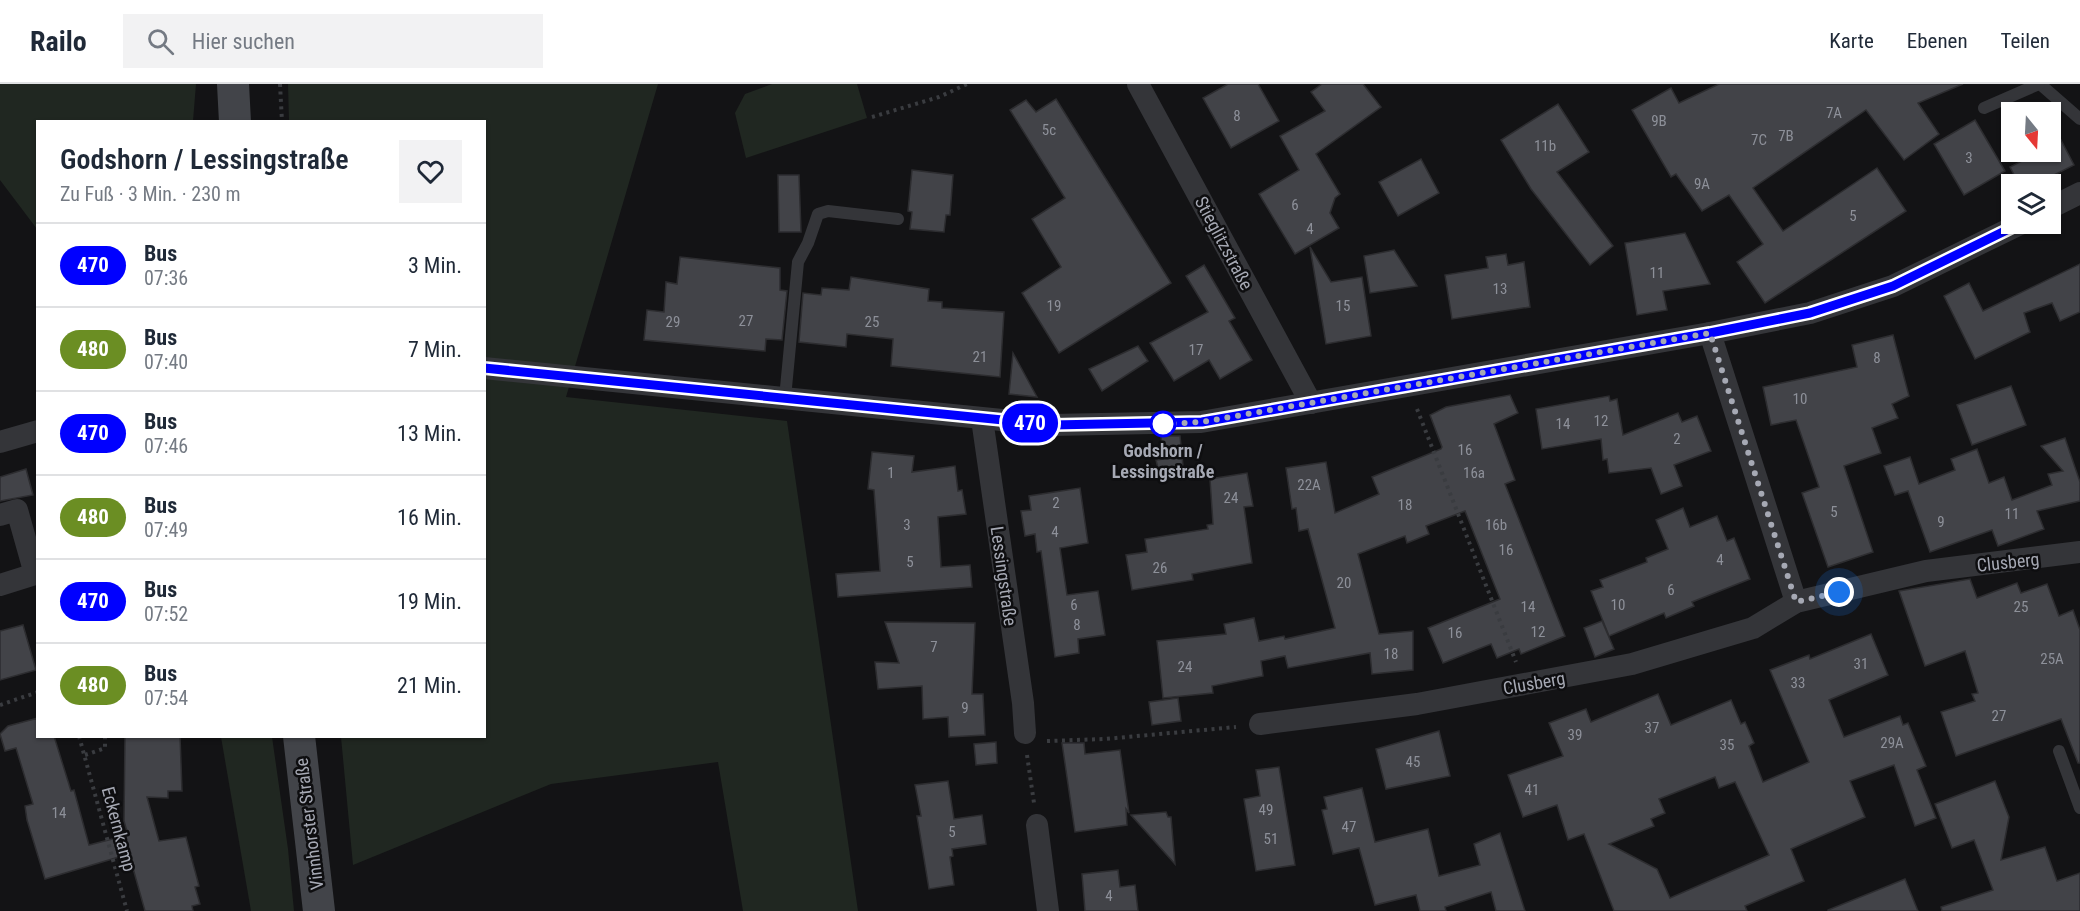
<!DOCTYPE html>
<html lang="de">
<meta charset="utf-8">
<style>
:root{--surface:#fff;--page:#f2f2f3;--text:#1f2937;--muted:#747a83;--line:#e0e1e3}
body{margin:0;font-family:"Roboto Condensed",sans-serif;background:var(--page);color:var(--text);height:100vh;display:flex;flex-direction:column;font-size:22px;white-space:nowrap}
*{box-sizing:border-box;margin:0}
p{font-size:20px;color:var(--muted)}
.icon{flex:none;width:33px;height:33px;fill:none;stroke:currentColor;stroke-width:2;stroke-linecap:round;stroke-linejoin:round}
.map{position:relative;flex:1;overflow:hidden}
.drawer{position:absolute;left:36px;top:36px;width:450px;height:618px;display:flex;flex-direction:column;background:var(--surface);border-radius:0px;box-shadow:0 2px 4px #0004}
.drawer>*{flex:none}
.badge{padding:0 12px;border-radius:20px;font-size:21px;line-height:39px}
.needle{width:39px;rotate:162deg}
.controls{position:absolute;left:2001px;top:18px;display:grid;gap:12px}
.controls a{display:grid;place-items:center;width:60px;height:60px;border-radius:0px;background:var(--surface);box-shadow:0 2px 4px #0004;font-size:30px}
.you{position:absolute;width:30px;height:30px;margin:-15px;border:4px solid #fff;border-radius:50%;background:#1a73e8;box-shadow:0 0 0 9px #1a73e833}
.map>.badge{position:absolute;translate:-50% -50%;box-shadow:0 0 0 3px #fff}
.round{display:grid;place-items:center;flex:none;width:63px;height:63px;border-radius:0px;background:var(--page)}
.summary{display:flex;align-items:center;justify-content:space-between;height:102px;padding:0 24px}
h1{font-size:28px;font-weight:600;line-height:45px}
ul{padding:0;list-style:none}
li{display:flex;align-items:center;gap:18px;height:84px;padding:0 24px;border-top:2px solid var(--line)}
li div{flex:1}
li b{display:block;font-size:22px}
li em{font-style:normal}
li .badge{min-width:66px;font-weight:700;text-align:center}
header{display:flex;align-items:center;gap:36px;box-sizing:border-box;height:84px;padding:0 30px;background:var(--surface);border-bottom:2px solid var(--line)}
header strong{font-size:28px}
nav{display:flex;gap:33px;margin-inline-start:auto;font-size:21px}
.search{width:420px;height:54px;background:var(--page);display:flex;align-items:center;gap:15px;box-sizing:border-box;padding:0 21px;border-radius:0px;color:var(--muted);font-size:22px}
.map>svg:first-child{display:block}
.green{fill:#202721}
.building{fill:#424348;stroke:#2d2d30;stroke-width:1.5;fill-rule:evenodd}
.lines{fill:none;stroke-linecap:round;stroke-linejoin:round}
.path{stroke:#3a3c40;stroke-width:4;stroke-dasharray:3 4.5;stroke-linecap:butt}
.lane{stroke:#343539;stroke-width:12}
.street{stroke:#343539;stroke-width:22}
.secondary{stroke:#424449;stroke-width:32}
.line-casing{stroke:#fff;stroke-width:14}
.line{stroke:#00f;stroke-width:9}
.walk{stroke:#a6a9b4;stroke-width:6;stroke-dasharray:0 10.8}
.stop-dot{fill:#fff;stroke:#00f;stroke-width:3}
.labels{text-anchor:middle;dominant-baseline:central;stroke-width:5;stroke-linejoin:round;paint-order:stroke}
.number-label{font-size:15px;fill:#8d9099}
.street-label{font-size:18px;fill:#a6a9b4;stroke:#0e0e10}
.stop-label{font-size:18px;font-weight:bold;fill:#a6a9b4;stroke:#0e0e10}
</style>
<header>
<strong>Railo</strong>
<div class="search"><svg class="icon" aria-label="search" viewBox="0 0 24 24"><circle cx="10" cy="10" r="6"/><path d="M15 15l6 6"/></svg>Hier suchen</div>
<nav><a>Karte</a><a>Ebenen</a><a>Teilen</a></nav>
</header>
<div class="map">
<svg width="2080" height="827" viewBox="0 0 2080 827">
<rect width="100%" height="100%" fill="#131315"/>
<!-- green -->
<g class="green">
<polygon points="0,0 196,0 193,37 38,38 37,145 0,96"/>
<polygon points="288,0 658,0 566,313 787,337 858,827 743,827 718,678 551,700 353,781 341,653 484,652 484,38 289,37"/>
<polygon points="772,0 857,0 867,34 746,74 735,29 745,10"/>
<polygon points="221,653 272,653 288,765 294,827 251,827"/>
</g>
<!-- building -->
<g class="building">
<polygon points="1228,0 1258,0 1279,37 1231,64 1203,14"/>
<polygon points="1322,0 1363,0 1381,23 1316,70 1340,110 1335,114 1330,129 1339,144 1295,170 1259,110 1299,86 1280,52 1325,27 1311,8"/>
<polygon points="1719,0 1963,0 1918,19 1939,50 1904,76 1866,26 1753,104 1783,147 1877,84 1906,127 1765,219 1737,178 1763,160 1729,111 1702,127 1676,90 1671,93 1632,26 1671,4 1679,19"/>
<polygon points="1056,15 1171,199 1059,269 1022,209 1061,183 1032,135 1065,114 1010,26 1026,16 1036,28"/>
<polygon points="1558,20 1589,68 1557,88 1613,162 1590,181 1531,105 1501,56"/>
<polygon points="1975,36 2005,87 1964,111 1934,60"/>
<polygon points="2061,56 2074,81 2036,100 2019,100 2010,83 2040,68 2050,68 2050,62"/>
<polygon points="1421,75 1439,109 1398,132 1379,98"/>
<polygon points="912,86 953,91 950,131 946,131 944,148 910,145 912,128 908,127"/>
<polygon points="778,91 799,91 801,148 779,148"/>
<polygon points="1685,149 1710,200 1663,207 1667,226 1637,231 1625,159"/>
<polygon points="1310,163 1331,198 1362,193 1371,252 1326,260"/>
<polygon points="1394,166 1417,202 1370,209 1364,172"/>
<polygon points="1506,170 1508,181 1524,178 1530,223 1452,235 1445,191 1488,184 1486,173"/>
<polygon points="680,173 780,184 780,206 787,207 782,256 766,255 765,267 644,256 647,226 664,228 666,198 677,200"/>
<polygon points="2080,180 2080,228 2060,237 2052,219 2024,229 2030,248 1975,275 1944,212 1969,199 1983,227"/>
<polygon points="1204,181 1235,234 1229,237 1252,276 1220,295 1209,276 1174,297 1150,259 1208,228 1186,192"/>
<polygon points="851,193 929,205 928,217 942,218 942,224 1004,228 1000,293 891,282 893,255 847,250 846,263 799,258 803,209 821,211 822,204 849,206"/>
<polygon points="1893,251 1909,312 1892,320 1898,334 1872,344 1881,369 1844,382 1873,468 1828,483 1802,409 1819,403 1796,336 1771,341 1763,303 1857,283 1852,261"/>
<polygon points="1138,262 1148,277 1102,307 1089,285"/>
<polygon points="1013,269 1037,313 1009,310"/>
<polygon points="2011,302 2026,341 1972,361 1957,321"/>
<polygon points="1510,311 1518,329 1494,340 1515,396 1505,400 1565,552 1521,570 1519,565 1497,574 1491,560 1443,579 1428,544 1500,515 1465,427 1426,442 1429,450 1407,459 1405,452 1358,470 1379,550 1413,547 1413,586 1372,590 1370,569 1288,584 1285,572 1261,577 1263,592 1212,602 1213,609 1163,614 1157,557 1226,550 1224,540 1254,534 1259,557 1284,552 1285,555 1335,544 1308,445 1299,447 1296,424 1292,425 1286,384 1326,378 1335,429 1379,410 1372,393 1441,365 1442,363 1430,331 1446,323"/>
<polygon points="1609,312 1610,317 1617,315 1623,351 1678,329 1682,338 1697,332 1711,367 1674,381 1682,402 1661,410 1651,384 1609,389 1607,375 1603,376 1601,355 1542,365 1536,325"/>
<polygon points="1161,352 1180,352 1184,392 1161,397 1156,376 1163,375"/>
<polygon points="2065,354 2080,398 2080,417 2037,427 2044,445 1998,462 1992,446 1930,468 1908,407 1895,411 1884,382 1910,373 1919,400 1955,386 1951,375 1977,365 1989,399 2004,393 2012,416 2052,401 2048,390 2063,387 2041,362"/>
<polygon points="872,368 914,372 912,388 955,382 958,407 962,406 966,430 938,433 941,483 970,481 972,503 838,513 836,490 880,487 874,406 868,405"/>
<polygon points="26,385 33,411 0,417 0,393"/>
<polygon points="1247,389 1253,422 1244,423 1252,479 1192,490 1193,496 1132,506 1126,471 1147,468 1145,455 1208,445 1207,441 1213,440 1210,395"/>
<polygon points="1080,404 1088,459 1060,464 1067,511 1098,507 1105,551 1078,555 1079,569 1055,573 1041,467 1037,468 1035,450 1025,452 1021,427 1031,426 1029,412"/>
<polygon points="1683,424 1690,443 1717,432 1727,457 1734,454 1750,495 1692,518 1694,522 1666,534 1664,529 1609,552 1591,507 1603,503 1600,496 1647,478 1646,474 1668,465 1656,436"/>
<polygon points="1970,495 1977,514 2017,499 2021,509 2047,500 2059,532 2073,526 2080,546 2080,679 2078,679 2061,635 1956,672 1941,628 1975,617 1972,610 1978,609 1965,567 1925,582 1899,507"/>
<polygon points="1602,537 1614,565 1595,573 1584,544"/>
<polygon points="885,538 975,539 972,610 983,610 985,651 949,653 948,633 923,635 922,602 878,605 875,578 899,579"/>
<polygon points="23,541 36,586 0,596 0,547"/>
<path d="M1871,550L1888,591L1829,616L1844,653L1900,632L1903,641L1908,639L1926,682L1917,686L1936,734L1915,742L1894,681L1850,697L1865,733L1791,765L1804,797L1745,822L1747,827H1614L1584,750L1568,756L1557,721L1523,733L1508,691L1563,672L1549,639L1586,625L1591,638L1658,610L1671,641L1731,616L1741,640L1745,638L1754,659L1749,662L1763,698L1809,678L1770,586L1809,571L1810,575ZM1715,693L1719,704L1735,698L1769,771L1670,814L1657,785L1609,760L1654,742L1651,735L1665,729L1659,715Z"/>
<polygon points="1178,614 1181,637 1152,641 1149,618"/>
<polygon points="38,634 38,652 54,652 71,707 74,706 89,761 128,751 124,737 125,652 180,652 182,707 168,707 168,714 147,713 159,757 186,753 199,802 195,803 200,820 192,822 193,827 145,827 129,770 45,795 27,736 25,722 33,720 16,664 5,667 0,650 8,642"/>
<polygon points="1439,647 1450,692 1386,705 1376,665"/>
<polygon points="996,658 997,679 976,681 974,660"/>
<polygon points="1062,659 1084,659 1085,670 1120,666 1129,729 1126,725 1127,741 1075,748"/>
<polygon points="1279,683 1295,781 1256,787 1244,715 1260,712 1256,686"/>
<polygon points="948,697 954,735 982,731 986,760 952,765 953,772 950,773 954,801 929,805 917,732 921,732 915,701"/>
<polygon points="1995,697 2009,733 2001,776 2045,763 2057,797 2080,789 2080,827 1942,827 1941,823 1993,806 1974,756 1952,764 1935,720"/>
<polygon points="1362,704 1375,758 1428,745 1439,792 1480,781 1474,760 1500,749 1525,827 1496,827 1491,808 1445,823 1446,827 1420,827 1416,811 1375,821 1359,764 1333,770 1322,726 1327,725 1324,713"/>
<polygon points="1166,728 1168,733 1171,733 1175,780 1131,731"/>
<polygon points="1118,786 1120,803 1135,801 1138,827 1085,827 1082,790"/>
<polygon points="1905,795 1918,827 1828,827 1828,826"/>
</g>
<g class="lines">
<!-- path -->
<g class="path">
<polyline points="280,0 282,38"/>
<polyline points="872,33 939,13 967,0"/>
<polyline points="1417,325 1516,578"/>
<polyline points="0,621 38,608"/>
<polyline points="79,652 127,827"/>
<polyline points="1047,657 1105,655 1236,643"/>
<polyline points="85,671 105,664 105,652"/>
<polyline points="1027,671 1034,719"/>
</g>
<!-- lane -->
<g class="lane">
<polyline points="2040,0 2080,35"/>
<polyline points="1984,24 2039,0"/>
<polyline points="785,314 798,178 808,159 818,130 828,127 898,135"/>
<polyline points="2059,667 2080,724"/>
</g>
<!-- street -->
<g class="street">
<polyline points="1138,0 1311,319"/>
<polyline points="2050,124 2080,109"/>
<polyline points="1710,249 1796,518"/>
<polyline points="484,284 1052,341 1201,338 1710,249 1810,229 1893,202 2020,140"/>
<polyline points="982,335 1023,619 1025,649"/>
<polyline points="0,358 38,347"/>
<polyline points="0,431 17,426 35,490 0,501"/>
<polyline points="1260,640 1417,620 1632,580 1753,544 1796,518 1926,487 2080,468"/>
<polyline points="1037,741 1048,827"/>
</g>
<!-- secondary -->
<g class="secondary">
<polyline points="233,0 235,38"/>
<polyline points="299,652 319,827"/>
</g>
</g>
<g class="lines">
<defs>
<polyline id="line" points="484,284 1052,341 1202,338 1710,249 1810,229 1893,202 2019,140"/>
</defs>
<!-- line casing -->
<use href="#line" class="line-casing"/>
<!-- line -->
<use href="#line" class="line"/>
<!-- walk -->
<polyline class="walk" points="1163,340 1202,338 1710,249 1796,518 1839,508"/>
</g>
<!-- markers -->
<circle class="stop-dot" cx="1163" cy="340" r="12"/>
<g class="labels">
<!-- number labels -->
<g class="number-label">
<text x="1834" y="29">7A</text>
<text x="1237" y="32">8</text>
<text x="1659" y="37">9B</text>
<text x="1049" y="46">5c</text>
<text x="1786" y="52">7B</text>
<text x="1759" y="56">7C</text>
<text x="1545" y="62">11b</text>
<text x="1969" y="74">3</text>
<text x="1702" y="100">9A</text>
<text x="1295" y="121">6</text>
<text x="1853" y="132">5</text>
<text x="1310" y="145">4</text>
<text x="1657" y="189">11</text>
<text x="1500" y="205">13</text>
<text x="1054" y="222">19</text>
<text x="1343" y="222">15</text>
<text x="746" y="237">27</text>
<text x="673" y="238">29</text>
<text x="872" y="238">25</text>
<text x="1196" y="266">17</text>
<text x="980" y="273">21</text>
<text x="1877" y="274">8</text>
<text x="1800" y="315">10</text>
<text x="1601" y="337">12</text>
<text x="1563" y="340">14</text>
<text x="1677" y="355">2</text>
<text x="1465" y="366">16</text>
<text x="891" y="389">1</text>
<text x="1474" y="389">16a</text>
<text x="1309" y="401">22A</text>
<text x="1231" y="414">24</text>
<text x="1056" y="419">2</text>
<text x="1405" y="421">18</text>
<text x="1834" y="428">5</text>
<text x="2012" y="430">11</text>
<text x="1941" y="438">9</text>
<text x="907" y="441">3</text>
<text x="1496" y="441">16b</text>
<text x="1055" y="448">4</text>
<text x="1506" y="466">16</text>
<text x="1720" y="476">4</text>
<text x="910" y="478">5</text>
<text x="1160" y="484">26</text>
<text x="1344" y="499">20</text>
<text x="1671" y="506">6</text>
<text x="1074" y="521">6</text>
<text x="1618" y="521">10</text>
<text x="1528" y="523">14</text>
<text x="2021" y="523">25</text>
<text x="1077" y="541">8</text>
<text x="1538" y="548">12</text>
<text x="1455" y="549">16</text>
<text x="934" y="563">7</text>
<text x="1391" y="570">18</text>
<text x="2052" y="575">25A</text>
<text x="1861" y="580">31</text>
<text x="1185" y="583">24</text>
<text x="1798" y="599">33</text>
<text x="965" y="624">9</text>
<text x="1999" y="632">27</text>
<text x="1652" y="644">37</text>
<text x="1575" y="651">39</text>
<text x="1892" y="659">29A</text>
<text x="1727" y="661">35</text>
<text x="1413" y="678">45</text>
<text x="1532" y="706">41</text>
<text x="1266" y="726">49</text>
<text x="59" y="729">14</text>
<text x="1349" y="743">47</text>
<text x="952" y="748">5</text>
<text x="1271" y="755">51</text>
<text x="1109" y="812">4</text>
</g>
<!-- street labels -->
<g class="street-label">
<text transform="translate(1224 159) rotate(62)">Stieglitzstraße</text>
<text transform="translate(2008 478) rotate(-6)">Clusberg</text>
<text transform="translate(1004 492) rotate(82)">Lessingstraße</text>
<text transform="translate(1534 599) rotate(-10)">Clusberg</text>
<text transform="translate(309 740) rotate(-97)">Vinnhorster Straße</text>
<text transform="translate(119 745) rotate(75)">Eckernkamp</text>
</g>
<!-- stop labels -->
<g class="stop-label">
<text x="1163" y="366">Godshorn /<tspan x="1163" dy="21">Lessingstraße</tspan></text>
</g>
</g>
</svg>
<div class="controls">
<a><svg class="needle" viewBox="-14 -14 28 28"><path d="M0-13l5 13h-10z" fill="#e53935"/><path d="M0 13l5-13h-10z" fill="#747a83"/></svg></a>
<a><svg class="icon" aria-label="layers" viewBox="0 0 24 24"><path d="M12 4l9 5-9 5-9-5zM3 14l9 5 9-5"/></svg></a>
</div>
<div class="you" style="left:1839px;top:508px"></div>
<b class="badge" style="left:1030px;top:339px;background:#00f;color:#fff">470</b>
<section class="drawer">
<div class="summary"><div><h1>Godshorn / Lessingstraße</h1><p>Zu Fuß · 3 Min. · 230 m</p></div><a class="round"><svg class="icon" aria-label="heart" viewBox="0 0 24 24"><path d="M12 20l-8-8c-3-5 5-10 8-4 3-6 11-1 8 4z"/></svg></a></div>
<ul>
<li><span class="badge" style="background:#00f;color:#fff">470</span><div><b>Bus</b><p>07:36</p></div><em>3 Min.</em></li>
<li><span class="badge" style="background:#6b8e23;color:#fff">480</span><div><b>Bus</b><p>07:40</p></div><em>7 Min.</em></li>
<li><span class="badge" style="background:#00f;color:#fff">470</span><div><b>Bus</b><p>07:46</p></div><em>13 Min.</em></li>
<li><span class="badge" style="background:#6b8e23;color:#fff">480</span><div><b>Bus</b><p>07:49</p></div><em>16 Min.</em></li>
<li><span class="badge" style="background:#00f;color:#fff">470</span><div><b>Bus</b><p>07:52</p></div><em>19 Min.</em></li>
<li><span class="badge" style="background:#6b8e23;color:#fff">480</span><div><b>Bus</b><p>07:54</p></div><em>21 Min.</em></li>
</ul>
</section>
</div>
